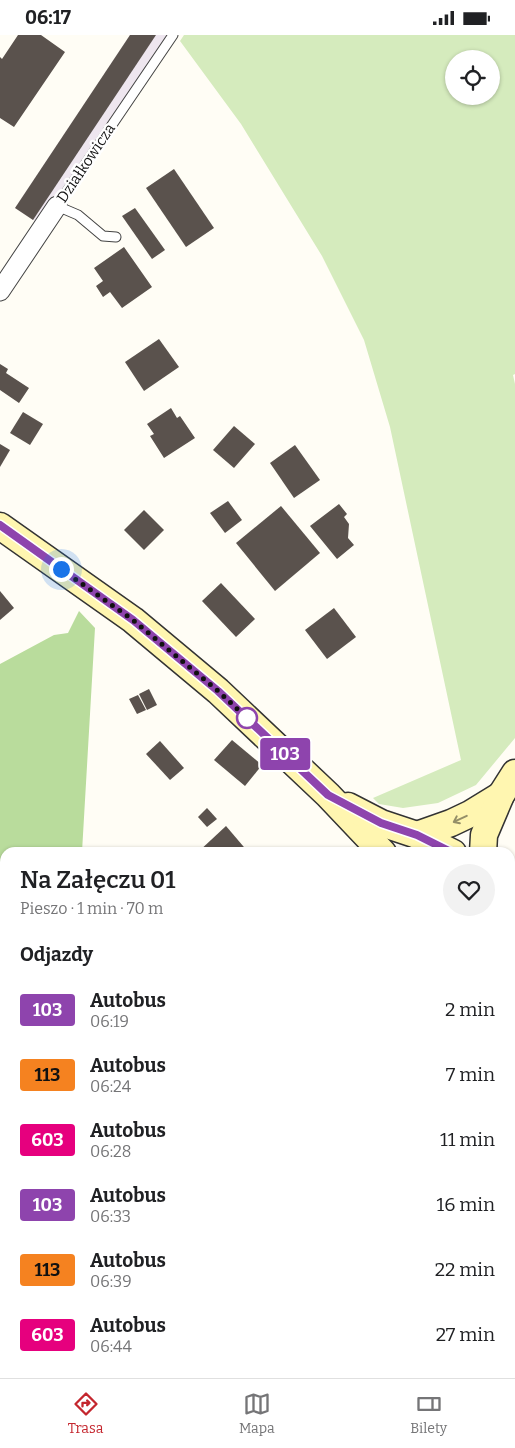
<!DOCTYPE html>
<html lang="pl">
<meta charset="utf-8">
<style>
:root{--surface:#fff;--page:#f2f2f2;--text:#202124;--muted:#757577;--line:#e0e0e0;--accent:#c4262e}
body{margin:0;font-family:Bitter,serif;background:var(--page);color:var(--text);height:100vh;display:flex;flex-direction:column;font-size:19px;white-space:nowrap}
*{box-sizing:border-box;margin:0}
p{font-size:16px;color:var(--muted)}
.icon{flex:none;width:28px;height:28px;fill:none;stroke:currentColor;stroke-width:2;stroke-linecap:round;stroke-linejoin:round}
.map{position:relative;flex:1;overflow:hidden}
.details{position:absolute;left:0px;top:812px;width:515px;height:531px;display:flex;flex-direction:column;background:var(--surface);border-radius:15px 15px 0 0;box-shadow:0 1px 4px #0004}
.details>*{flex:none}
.badge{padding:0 10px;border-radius:4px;font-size:18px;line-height:32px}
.controls{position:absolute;left:445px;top:15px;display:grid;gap:10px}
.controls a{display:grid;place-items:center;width:55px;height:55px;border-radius:50%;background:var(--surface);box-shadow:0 1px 4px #0004;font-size:25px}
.you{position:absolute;width:25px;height:25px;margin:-12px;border:4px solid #fff;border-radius:50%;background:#1a73e8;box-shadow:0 0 0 8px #1a73e833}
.map>.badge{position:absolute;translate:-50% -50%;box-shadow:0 0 0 2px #fff}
h2{padding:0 20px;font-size:19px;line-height:45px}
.round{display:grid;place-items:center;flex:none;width:52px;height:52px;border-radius:26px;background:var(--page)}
.summary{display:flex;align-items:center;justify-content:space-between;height:85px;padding:0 20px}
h1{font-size:24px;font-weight:600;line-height:38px}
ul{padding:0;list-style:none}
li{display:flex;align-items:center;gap:15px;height:65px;padding:0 20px}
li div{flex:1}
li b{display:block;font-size:19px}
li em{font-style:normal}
li .badge{min-width:55px;font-weight:700;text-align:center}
.status{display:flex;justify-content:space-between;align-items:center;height:35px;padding:0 25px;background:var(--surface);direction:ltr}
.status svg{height:14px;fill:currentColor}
.tab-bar{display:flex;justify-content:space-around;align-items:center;height:70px;border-top:1px solid var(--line);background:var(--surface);font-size:14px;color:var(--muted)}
.tab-bar a{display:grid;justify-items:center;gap:2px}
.tab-bar .active{color:var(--accent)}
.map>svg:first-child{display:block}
.industrial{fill:#eee6ef}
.green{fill:#d5ebbd;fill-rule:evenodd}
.forest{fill:#b9dc9c}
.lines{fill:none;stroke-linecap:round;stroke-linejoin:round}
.stream{stroke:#3f96cf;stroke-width:7}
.building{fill:#5a524d}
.lane-casing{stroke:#444;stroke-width:11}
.street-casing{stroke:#444;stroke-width:21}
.secondary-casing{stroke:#333;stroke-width:29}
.lane{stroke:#fff;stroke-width:9}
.street{stroke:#fff;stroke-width:19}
.secondary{stroke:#fff6b0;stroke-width:26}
.oneway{stroke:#948f68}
.line-casing{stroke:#fff;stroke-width:11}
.line{stroke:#8e44ad;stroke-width:8}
.walk{stroke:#111;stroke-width:5;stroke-dasharray:0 9}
.stop-dot{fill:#fff;stroke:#8e44ad;stroke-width:2.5}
.labels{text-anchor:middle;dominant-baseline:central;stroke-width:5;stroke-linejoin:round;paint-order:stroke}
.street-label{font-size:15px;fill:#111;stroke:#fff}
</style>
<div class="status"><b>06:17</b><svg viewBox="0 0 49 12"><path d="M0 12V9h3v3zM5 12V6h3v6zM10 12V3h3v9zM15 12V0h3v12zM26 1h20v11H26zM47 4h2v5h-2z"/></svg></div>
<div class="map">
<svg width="515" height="1343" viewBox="0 0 515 1343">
<rect width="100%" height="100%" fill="#fffdf5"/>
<!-- industrial -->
<polygon class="industrial" points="130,0 169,0 41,190 15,173"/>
<!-- green -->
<path class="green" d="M184,0H515V339L513,340L515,349V703L476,750L438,768L403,773L379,769L373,763L461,725L390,392L364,305L322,221L241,89L180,6ZM454,24H491V61H454Z"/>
<!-- forest -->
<g class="forest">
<polygon points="79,576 95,593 82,817 5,818 5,1339 11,1339 8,1343 0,1343 0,629 54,600 68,598"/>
<polygon points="510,1227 515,1228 515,1337 509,1343 243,1343 242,1339 510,1339"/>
<polygon points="79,1339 193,1339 192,1343 82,1343"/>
</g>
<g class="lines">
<!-- stream -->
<g class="stream">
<polyline points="0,1233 5,1234"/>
<polyline points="510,1285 515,1286"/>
</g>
</g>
<!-- building -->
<g class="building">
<polygon points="18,0 41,0 65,17 14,92 0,83 0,22 2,24"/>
<polygon points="130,0 156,0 33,185 15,173"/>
<polygon points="174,134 214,193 186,212 146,153"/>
<polygon points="135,173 165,215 152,224 122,181"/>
<polygon points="124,212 152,252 122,273 110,257 103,262 96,251 103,246 94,233"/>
<polygon points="159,304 179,332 144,356 125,327"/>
<polygon points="0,329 8,334 6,338 29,353 19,368 0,355"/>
<polygon points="171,373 177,383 180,381 195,403 164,423 150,401 154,399 147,389"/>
<polygon points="23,377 43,389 30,410 10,398"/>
<polygon points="234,391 255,409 234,433 213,415"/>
<polygon points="0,409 10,415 0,432"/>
<polygon points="295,410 320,445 294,463 270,428"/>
<polygon points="228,466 242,485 225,498 210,478"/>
<polygon points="339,469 347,479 344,482 349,489 348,503 354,510 337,524 310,491"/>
<polygon points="281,471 320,518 275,556 236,508"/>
<polygon points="144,475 164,495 144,515 124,495"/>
<polygon points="221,548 255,584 236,602 202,566"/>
<polygon points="0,556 14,573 0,585"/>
<polygon points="334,573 356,602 327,624 305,595"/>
<polygon points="149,654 157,670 147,675 139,659"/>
<polygon points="138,660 146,675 137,679 129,664"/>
<polygon points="232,705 262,730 245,751 214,725"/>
<polygon points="160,706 184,733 170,745 146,719"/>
<polygon points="207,773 217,784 207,792 198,782"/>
<polygon points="226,791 249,818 197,818"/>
</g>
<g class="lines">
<defs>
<g id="lane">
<polyline points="116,202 103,201 78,180 57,171 173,0"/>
<polyline points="510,922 515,930"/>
</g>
<g id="street">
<polyline points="0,256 57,171"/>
<polyline points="510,858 515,859"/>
<polyline points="510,1090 515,1120"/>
</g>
<g id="secondary">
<polyline points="0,491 133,585 218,656 328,760 383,818"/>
<polyline points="348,771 381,788 417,800 453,818"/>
<polyline points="417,800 451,788 470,779 501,760"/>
<polyline points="483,818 484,800 501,760 515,738"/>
</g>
</defs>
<!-- lane casing -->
<use href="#lane" class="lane-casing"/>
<!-- street casing -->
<use href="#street" class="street-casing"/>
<!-- secondary casing -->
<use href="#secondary" class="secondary-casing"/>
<!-- lane -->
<use href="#lane" class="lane"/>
<!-- street -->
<use href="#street" class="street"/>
<!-- secondary -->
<use href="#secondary" class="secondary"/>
</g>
<!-- one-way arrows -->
<defs><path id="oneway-shaft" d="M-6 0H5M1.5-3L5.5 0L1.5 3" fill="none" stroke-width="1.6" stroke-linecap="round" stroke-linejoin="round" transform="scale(1.25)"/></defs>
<use class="oneway" href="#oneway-shaft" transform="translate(460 784) rotate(155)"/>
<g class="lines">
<defs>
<polyline id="line" points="0,490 133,585 218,656 328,760 381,788 417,800 453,818"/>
</defs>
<!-- line casing -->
<use href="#line" class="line-casing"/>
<!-- line -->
<use href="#line" class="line"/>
<!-- walk -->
<polyline class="walk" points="61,534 133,585 218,656 247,683"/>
</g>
<!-- markers -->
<circle class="stop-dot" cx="247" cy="683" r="10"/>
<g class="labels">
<!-- street labels -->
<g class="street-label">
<text transform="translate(86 128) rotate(-56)">Działkowicza</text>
</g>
</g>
</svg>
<div class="controls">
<a><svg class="icon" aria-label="locate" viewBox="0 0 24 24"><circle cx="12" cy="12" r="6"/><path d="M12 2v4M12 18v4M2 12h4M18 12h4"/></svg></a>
</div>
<div class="you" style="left:61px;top:534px"></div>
<b class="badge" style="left:285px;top:719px;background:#8e44ad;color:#fff">103</b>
<section class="details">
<div class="summary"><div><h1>Na Załęczu 01</h1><p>Pieszo · 1 min · 70 m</p></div><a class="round"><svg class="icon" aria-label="heart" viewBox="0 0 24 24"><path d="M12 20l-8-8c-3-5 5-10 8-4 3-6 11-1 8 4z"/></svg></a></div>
<h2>Odjazdy</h2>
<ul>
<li><span class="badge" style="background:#8e44ad;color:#fff">103</span><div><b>Autobus</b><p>06:19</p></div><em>2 min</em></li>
<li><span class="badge" style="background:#f58220;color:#111">113</span><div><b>Autobus</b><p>06:24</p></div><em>7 min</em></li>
<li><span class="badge" style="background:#e6007e;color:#fff">603</span><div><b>Autobus</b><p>06:28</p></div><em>11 min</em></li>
<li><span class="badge" style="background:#8e44ad;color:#fff">103</span><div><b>Autobus</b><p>06:33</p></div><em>16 min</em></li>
<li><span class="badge" style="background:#f58220;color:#111">113</span><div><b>Autobus</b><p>06:39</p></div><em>22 min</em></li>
<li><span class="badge" style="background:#e6007e;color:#fff">603</span><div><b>Autobus</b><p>06:44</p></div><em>27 min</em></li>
</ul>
</section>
</div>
<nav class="tab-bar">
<a class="active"><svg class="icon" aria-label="directions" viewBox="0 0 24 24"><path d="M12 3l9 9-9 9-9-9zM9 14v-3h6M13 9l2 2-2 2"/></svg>Trasa</a>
<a><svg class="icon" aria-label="map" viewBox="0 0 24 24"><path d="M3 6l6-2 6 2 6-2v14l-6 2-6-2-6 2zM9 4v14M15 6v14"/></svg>Mapa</a>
<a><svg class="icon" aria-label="tickets" viewBox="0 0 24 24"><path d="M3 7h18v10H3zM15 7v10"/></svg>Bilety</a>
</nav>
